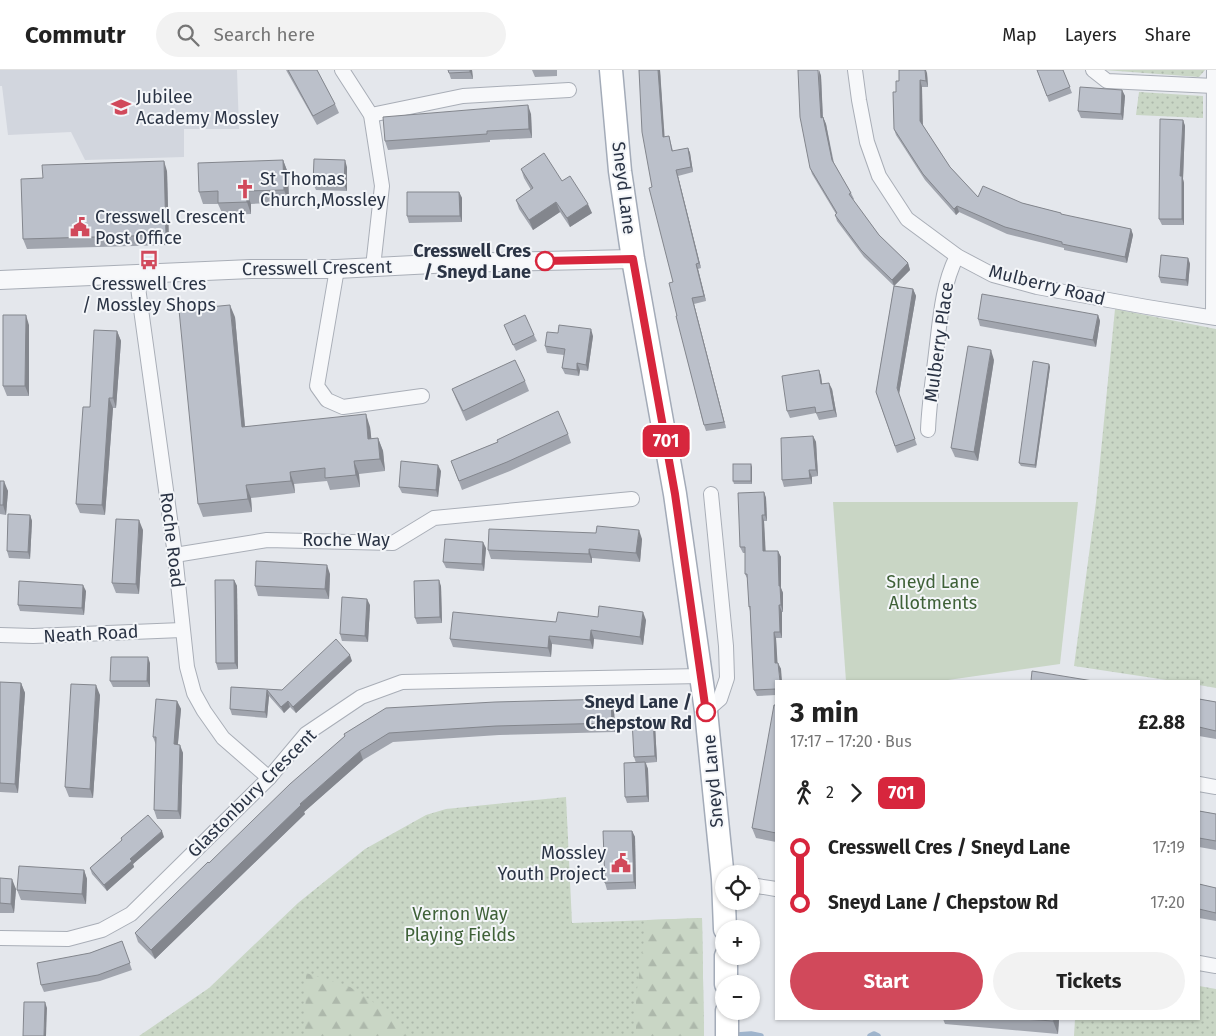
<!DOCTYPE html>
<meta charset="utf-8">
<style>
:root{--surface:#fff;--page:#f2f2f2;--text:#222;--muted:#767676;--line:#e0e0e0;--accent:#d1495b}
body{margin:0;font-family:"Fira Sans",sans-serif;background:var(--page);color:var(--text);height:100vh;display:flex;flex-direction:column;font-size:19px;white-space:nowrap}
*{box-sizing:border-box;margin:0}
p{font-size:16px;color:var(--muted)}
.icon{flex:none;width:28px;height:28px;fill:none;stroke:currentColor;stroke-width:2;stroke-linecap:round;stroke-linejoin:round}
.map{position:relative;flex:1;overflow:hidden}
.details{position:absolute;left:775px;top:610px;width:425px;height:340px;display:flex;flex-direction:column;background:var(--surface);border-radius:0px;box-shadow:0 1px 4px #0004}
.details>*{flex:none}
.badge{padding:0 10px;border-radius:8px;font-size:18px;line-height:32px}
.tools{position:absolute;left:715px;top:795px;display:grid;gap:10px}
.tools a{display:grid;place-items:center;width:45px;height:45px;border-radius:50%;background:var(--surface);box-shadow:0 1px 4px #0004;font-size:25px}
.map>.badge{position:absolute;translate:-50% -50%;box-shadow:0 0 0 2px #fff}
.legs{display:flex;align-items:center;gap:8px;height:55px;padding:0 15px;font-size:16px}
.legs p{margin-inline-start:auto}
.headline{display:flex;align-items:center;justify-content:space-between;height:85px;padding:0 15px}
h1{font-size:28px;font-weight:700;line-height:38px}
.cta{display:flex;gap:10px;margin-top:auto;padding:10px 15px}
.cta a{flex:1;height:58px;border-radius:30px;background:var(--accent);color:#fff;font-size:20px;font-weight:700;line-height:58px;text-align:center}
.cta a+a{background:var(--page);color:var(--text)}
ul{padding:0 15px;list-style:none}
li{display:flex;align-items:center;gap:18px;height:55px;font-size:19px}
li i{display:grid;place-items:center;width:8px;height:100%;margin:0 6px;background:currentColor}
li i::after{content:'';width:12px;height:12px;margin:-6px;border:4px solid;border-radius:50%;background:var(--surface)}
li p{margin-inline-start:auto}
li:first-child i{background:linear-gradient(#0000 50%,currentColor 0)}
li:last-child i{background:linear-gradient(currentColor 50%,#0000 0)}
header{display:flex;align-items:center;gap:30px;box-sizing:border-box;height:70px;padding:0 25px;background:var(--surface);border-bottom:1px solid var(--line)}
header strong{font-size:24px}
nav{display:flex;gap:28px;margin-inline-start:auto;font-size:18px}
.search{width:350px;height:45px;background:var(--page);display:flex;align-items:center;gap:12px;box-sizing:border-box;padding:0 18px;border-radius:28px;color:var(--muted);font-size:19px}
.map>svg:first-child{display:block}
.built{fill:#d2d6de}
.grass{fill:url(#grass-dots)}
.forest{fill:url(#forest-firs)}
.garden{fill:#c9d6c5}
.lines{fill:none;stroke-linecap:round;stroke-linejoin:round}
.stream{stroke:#9fb4cc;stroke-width:5.5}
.minor-casing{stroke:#a9aeb7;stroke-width:16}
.tertiary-casing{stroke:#a9aeb7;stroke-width:20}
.primary-casing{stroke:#a3abb8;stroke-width:25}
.minor{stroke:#f7f8fa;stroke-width:14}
.tertiary{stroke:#f7f8fa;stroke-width:18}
.primary{stroke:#fff;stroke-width:22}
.wall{fill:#a1a5ae}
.shaded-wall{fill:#83868d}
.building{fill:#bbc0ca;stroke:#83868d}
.line-1-casing{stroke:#fff;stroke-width:11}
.line-1{stroke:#d7263d;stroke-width:8}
.stop-1-dot{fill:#fff;stroke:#d7263d;stroke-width:2.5}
.labels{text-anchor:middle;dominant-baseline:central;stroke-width:4;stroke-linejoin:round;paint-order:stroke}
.poi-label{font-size:18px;fill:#2b3445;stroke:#f4f6f9;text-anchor:start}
.street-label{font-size:18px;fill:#2b3445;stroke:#f4f6f9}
.stop-label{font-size:18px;font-weight:bold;fill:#2b3445;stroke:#f4f6f9;text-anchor:end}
.park-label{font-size:18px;fill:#3f6138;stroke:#f4f6f9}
</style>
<header>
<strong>Commutr</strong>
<div class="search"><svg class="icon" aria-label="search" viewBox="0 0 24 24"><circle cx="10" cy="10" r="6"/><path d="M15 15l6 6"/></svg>Search here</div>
<nav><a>Map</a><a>Layers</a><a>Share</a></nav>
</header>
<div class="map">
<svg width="1216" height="966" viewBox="0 0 1216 966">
<defs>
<pattern id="grass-dots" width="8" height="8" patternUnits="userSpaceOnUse" patternTransform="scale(1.25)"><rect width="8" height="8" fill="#c9d6c5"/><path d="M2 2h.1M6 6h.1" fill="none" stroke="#adb8ab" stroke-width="1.8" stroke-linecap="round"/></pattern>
<pattern id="forest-firs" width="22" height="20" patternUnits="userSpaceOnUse" patternTransform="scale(1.25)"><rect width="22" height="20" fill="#c9d6c5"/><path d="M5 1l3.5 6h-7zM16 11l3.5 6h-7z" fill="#adb8ab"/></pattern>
</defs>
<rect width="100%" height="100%" fill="#e4e7ec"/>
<!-- built -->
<polygon class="built" points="0,0 237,0 239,59 184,59 184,87 85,90 71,62 8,65 2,16 0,16"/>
<!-- grass -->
<g class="grass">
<polygon points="1104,0 1205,0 1199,7"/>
<polygon points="1139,22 1203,26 1203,48 1136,45"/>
<polygon points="1115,239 1216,259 1216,618 1199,615 1199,611 1173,611 1074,596 1096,432"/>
<polygon points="566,727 572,853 702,848 704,966 139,966 209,918 298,833 365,779 426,745 446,739"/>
<polygon points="1199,916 1216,919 1216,966 1074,966 1075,949 1199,949"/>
</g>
<!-- forest -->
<g class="forest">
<polygon points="702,848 704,966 636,966 636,926 647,850"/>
<polygon points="306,903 350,917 393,945 408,966 305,966"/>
</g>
<!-- garden -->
<polygon class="garden" points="833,432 1078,432 1060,594 941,611 846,611"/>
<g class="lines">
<!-- stream -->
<g class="stream">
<polyline points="737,965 751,964 761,966"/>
<polyline points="870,966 874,964 878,966"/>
</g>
<defs>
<g id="minor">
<polyline points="342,0 371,45 382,116 373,197"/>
<polyline points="855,0 859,30 867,72 879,106 907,149 957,186 993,205 1037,217 1147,237 1216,248"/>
<polyline points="1093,0 1107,11 1214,16"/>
<polyline points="371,45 463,26 569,20"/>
<polyline points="337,199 317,316 327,330 343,337 422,326"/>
<polyline points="136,203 175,485 187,597 194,623 204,641 223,668 269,708"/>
<polyline points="1213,247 1214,0"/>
<path d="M928,360C929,334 933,309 936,283C940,251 942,215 957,186"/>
<polyline points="175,485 267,470 393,473 434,448 632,429"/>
<polyline points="0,565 33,566 182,560"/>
<polyline points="706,641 720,629 727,608 726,576 711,424"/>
<polyline points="1199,714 1216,717"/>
<polyline points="751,815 776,819"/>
<polyline points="0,868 68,869 102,860 131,844 269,708 306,664 361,627 402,612 701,606"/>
<polyline points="1199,893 1216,896"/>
</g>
<polyline id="tertiary" points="0,210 251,199 337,199 452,193 633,189"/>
<g id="primary">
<polyline points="611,0 620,101 633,189 675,424 706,641 723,809 725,859"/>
<polyline points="726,886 726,914"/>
<polyline points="727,941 727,966"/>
</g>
</defs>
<!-- minor casing -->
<use href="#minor" class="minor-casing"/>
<!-- tertiary casing -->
<use href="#tertiary" class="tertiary-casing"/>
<!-- primary casing -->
<use href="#primary" class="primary-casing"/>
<!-- minor -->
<use href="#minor" class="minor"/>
<!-- tertiary -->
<use href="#tertiary" class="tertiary"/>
<!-- primary -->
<use href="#primary" class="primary"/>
</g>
<!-- wall -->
<g class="wall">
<polygon points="286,0 317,0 335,34 339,43 317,55"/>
<polygon points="472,0 473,9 451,9 449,3"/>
<polygon points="532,0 557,0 557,6 535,7"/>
<polygon points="639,0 660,0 664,67 669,66 673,81 688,78 690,83 693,102 678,106 701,198 698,199 706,231 694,234 726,358 706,361 702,349 677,246 673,212 652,117"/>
<polygon points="819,0 821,6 823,47 826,54 834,93 851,123 854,129 853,130 879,165 908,193 910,200 894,216 913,219 916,226 899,324 917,375 897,383 876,322 894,216 864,187 837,151 835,145 836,144 812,104 810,98"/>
<polygon points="1037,0 1063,0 1072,23 1049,32"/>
<polygon points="927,3 928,17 922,17 922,54 950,97 978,127 1022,133 1061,143 1061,145 1131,159 1133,165 1127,193 1064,180 1064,178 1007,164 959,142 956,145 925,110 896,65 894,59 899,11"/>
<polygon points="1122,20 1125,26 1123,50 1081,48 1078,41"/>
<polygon points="531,44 532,68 490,70 490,72 388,80 385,71"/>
<polygon points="1183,50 1185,56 1183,109 1184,113 1184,155 1162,155 1159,149"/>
<polygon points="283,90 288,103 289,132 251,134 251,144 223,145 218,134 203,134 199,122"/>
<polygon points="347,97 347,121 316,120 313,113"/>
<polygon points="521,99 562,111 592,143 570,157 560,142 533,160 519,139 516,130 531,120 524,108"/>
<polygon points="167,101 169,175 27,179 23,169 43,108"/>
<polygon points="459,122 462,128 462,152 409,153 407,146"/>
<polygon points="1188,188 1190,194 1188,216 1161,213 1159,207"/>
<polygon points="1098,245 1100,251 1096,277 980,256 978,249"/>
<polygon points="235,247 245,356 370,357 371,369 378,368 383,381 385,401 359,404 360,417 330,420 327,411 294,414 295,423 251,428 252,442 203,447 198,434"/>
<polygon points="29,255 29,326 7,326 3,316"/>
<polygon points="504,255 534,265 537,271 516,281"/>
<polygon points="117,261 121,271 116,338 113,338 105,445 80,443 76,434 90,337"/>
<polygon points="558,263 593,266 588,301 580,300 579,306 565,304 562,298 564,285 547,283 545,276"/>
<polygon points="994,290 978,391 955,387 951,378"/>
<polygon points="1049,294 1050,297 1036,398 1021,396 1019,393"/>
<polygon points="819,300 821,306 822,314 832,319 837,347 819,350 816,343 790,348 787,341"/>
<polygon points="525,311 529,321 466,351 456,329 452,319"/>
<polygon points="568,364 571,373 510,401 462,420 451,391 498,372"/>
<polygon points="813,366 816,372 818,406 812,407 812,414 784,417 782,410"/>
<polygon points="752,397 752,414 734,414 733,411"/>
<polygon points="441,401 438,427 402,423 399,417"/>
<polygon points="0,411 8,421 6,445 0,444"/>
<polygon points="764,422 766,428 767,451 764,451 765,481 778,481 781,487 781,518 783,523 783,542 782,542 782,568 776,568 777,593 778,593 781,599 776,611 776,625 757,626 754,620 750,541 749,537 748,510 745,504 745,483 743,483 740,477"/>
<polygon points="30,445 32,451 30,489 9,488 7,481"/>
<polygon points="143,460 139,524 116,523 112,513"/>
<polygon points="642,469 640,492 592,488 592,493 491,489 488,480"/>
<polygon points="486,478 484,501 446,498 443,492"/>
<polygon points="330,504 329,529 258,526 255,516"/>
<polygon points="234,510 237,516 238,599 218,600 216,593"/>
<polygon points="441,516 442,553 417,554 415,548"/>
<polygon points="86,521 84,545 20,541 18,535"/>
<polygon points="370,535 368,572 342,571 340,564"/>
<polygon points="598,547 646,550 643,575 594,569 593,579 552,574 551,587 453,577 450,569 556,552"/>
<polygon points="352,591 296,643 290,637 284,643 269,626 267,648 232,645 230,639 231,617 282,620"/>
<polygon points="150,593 150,617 113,617 110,611"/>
<polygon points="0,612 21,613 25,623 18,723 0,722"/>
<polygon points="100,625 93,728 69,727 65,717"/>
<polygon points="1199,629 1216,632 1216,669 1199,666"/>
<polygon points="177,631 181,639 178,674 183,683 181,749 157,749 154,740 156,675 153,667"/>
<polygon points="776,635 776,772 756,768 752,758"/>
<polygon points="614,638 615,662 499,665 393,672 363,690 304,742 305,744 155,889 138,872 135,863 345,666 344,664"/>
<polygon points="655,655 657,692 646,693 648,699 649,732 627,733 625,727 636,693 634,687"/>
<polygon points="1199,741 1216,744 1216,780 1199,777"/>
<polygon points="632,761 635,767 636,819 607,820 605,813"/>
<polygon points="164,767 133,794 134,797 107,821 92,804 90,798 122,771 121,768"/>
<polygon points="84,800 87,809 86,834 21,830 17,820"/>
<polygon points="0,808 16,819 14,843 0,843"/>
<polygon points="1199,814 1216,818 1216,851 1199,848"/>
<polygon points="122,871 132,900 100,911 44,922 41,915 90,883"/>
<polygon points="943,949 1059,949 1058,964 945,954"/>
</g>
<!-- shaded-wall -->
<g class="shaded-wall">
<polygon points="470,0 472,0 473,9 470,2"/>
<polygon points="658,0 660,0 665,72 663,67"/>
<polygon points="819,0 821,6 823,54 821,48"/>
<polygon points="925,0 926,0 927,3 928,17 926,11"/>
<polygon points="920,10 922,17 923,57 920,51"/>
<polygon points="1122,20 1125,26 1123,50 1121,44"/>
<polygon points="528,35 531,44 532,68 529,59"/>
<polygon points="823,47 826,54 834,97 832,90"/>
<polygon points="1183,50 1185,56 1183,109 1184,113 1184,155 1182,149 1180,106"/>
<polygon points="688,78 690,83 693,102 691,97"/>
<polygon points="283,90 288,103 289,132 284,120"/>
<polygon points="345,90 347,97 347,121 344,115"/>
<polygon points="164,91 167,101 169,175 166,165"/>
<polygon points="676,100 678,106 701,198 699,193"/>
<polygon points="246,121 251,134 251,144 247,132"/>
<polygon points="459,122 462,128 462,152 460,146"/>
<polygon points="556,132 560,142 533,160 529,150"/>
<polygon points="588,134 592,143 570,157 567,148"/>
<polygon points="957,136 959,142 956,145 954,139"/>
<polygon points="1131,159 1133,165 1127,193 1125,187"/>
<polygon points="1188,188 1190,194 1188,216 1186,210"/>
<polygon points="908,193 910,200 894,216 892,210"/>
<polygon points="696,194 698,199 706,231 704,226"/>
<polygon points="913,219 916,226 899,324 917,375 897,318"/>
<polygon points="692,228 694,234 726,358 724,352"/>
<polygon points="230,235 235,247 246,369 242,357"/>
<polygon points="26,245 29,255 29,326 25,316"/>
<polygon points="1098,245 1100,251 1096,277 1093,270"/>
<polygon points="591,259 593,266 588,301 586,295"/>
<polygon points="117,261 121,271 116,338 113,328"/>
<polygon points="991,280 994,290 978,391 974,382"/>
<polygon points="577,293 580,300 579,306 577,300"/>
<polygon points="1049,294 1050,297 1036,398 1035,395"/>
<polygon points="819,300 821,306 823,321 821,314"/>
<polygon points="829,313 832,319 837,347 834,340"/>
<polygon points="109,328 113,338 105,445 102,435"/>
<polygon points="366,344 370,357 373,382 368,369"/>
<polygon points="813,366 816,372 818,406 816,400"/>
<polygon points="378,368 383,381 385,401 380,389"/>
<polygon points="354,391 359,404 360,417 356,405"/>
<polygon points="751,394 752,397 752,414 751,411"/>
<polygon points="438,395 441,401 438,427 436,420"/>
<polygon points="809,400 812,407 812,414 810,408"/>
<polygon points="290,402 294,414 295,423 291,411"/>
<polygon points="4,411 8,421 6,445 3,435"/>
<polygon points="246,415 251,428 252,442 248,429"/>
<polygon points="764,422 766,428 767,451 765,445"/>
<polygon points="30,445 32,451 30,489 28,482"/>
<polygon points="762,445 764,451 766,487 763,481"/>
<polygon points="139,450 143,460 139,524 136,514"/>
<polygon points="639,460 642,469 640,492 636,483"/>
<polygon points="483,472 486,478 484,501 482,494"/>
<polygon points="589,479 592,488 592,493 589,484"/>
<polygon points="778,481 781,487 781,518 783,523 783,542 781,535 779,516"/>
<polygon points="327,495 330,504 329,529 325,519"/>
<polygon points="234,510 237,516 238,599 235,593"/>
<polygon points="439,510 441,516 442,553 440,547"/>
<polygon points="83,515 86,521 84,545 82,538"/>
<polygon points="367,529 370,535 368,572 365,566"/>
<polygon points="779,535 782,542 782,568 780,562"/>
<polygon points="643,542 646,550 643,575 640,567"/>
<polygon points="591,560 594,569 593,579 590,570"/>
<polygon points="774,562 776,568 778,600 775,593"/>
<polygon points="549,566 552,574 551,587 548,578"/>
<polygon points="350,585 352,591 296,643 293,637"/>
<polygon points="148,587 150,593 150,617 147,611"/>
<polygon points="778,593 781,599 782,611 780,611"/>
<polygon points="21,613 25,623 18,723 15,714"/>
<polygon points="96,615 100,625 93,728 90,719"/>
<polygon points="267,620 269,626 267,648 265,642"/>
<polygon points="611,629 614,638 615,662 612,653"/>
<polygon points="177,631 181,639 177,683 174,674"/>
<polygon points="288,631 290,637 284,643 281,637"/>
<polygon points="653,648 655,655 657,692 655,686"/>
<polygon points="180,675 183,683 181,749 178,741"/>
<polygon points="360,681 363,690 304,742 305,744 155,889 151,880 300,734"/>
<polygon points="645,692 648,699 649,732 647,726"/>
<polygon points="162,761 164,767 133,794 134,797 107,821 104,815 130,789"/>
<polygon points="632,761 635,767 636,819 634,812"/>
<polygon points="84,800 87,809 86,834 82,824"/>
<polygon points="12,809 16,819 14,843 11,834"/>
<polygon points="45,932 47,938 46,966 44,966"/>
<polygon points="1054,949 1059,949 1058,964 1053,951"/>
</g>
<!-- building -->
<g class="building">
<polygon points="288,0 317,0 335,34 313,46"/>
<polygon points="448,0 470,0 470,2 449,3"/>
<polygon points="639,0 658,0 663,67 669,66 672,81 688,78 691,97 676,100 699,193 696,194 704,226 692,228 724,352 704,355 676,246 677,246 669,213 673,212 649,118 652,117 642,62"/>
<polygon points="798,0 818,0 821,48 823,47 832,90 851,123 849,124 879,165 908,193 892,210 861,180 835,145 837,143 810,98 800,47"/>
<polygon points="899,0 925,0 926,11 920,10 920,51 950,97 978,127 983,116 1022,133 1061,143 1061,144 1131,159 1125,187 1062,174 1062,172 1005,157 957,136 954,139 923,104 894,59 893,22 896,22 896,11 899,11"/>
<polygon points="1037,0 1063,0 1070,17 1047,26"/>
<polygon points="1080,17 1122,20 1121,44 1078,41"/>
<polygon points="528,35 529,59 487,61 487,64 385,71 383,47"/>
<polygon points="1160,49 1183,50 1180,106 1182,106 1182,149 1159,149"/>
<polygon points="544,83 562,111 570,106 588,134 567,148 556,132 529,150 516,130 533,118 521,99"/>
<polygon points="314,89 345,90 344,115 313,113"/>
<polygon points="283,90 284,120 246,121 247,132 218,133 218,121 199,122 198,93"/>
<polygon points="164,91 166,165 23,169 21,109 43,108 42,95"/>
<polygon points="407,122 459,122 460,146 407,146"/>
<polygon points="1161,185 1188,188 1186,210 1159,207"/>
<polygon points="894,216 913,219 897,318 915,369 895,376 876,322"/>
<polygon points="982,224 1098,245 1093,270 978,249"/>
<polygon points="230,235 242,357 366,344 368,369 378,368 380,389 354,391 356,405 325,408 325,398 290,402 291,411 246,415 248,429 198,434 179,240"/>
<polygon points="3,245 26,245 25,316 3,316"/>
<polygon points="525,245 534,265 513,275 504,255"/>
<polygon points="559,255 591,259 586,295 577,293 577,300 562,298 565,279 545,276 547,262 558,263"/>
<polygon points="94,260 117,261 113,328 109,328 102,435 76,434 83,337 90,337"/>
<polygon points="968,276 991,280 974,382 951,378"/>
<polygon points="515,290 525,311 463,341 452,319"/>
<polygon points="1033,291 1049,294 1035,395 1019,393"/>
<polygon points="819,300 821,314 829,313 834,340 816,343 815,337 787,341 782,306"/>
<polygon points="558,341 568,364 507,392 459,411 451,391 498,372 497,370"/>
<polygon points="813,366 816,400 809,400 810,408 782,410 781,368"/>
<polygon points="401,391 438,395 436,420 399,417"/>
<rect x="733" y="394" width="18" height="17"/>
<polygon points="0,411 4,411 3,435 0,435"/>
<polygon points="764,422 765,445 762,445 763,481 778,481 779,516 780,516 781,535 779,535 780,562 774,562 775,593 778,593 780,611 776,611 776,619 754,620 750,536 749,537 747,504 745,504 745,477 740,477 738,423"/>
<polygon points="8,444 30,445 28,482 7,481"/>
<polygon points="116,449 139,450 136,514 112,513"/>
<polygon points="597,456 639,460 636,483 589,479 589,484 488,480 489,459 596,463"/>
<polygon points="445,469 483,472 482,494 443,492"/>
<polygon points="256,491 327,495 325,519 255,516"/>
<polygon points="215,510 234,510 235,593 216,593"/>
<polygon points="439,510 440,547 415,548 414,511"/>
<polygon points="19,511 83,515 82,538 18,535"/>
<polygon points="342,527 367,529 365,566 340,564"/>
<polygon points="599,536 643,542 640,567 591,560 590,570 549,566 548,578 450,569 453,542 556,552 558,542 598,547"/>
<polygon points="336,569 350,585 293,637 288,631 281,637 267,620 265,642 230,639 231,617 282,620"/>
<polygon points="111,587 148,587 147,611 110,611"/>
<polygon points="1032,601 1093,611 1031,611"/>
<polygon points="0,612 21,613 15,714 0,713"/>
<polygon points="71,614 96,615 90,719 65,717"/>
<polygon points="156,629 177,631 174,674 180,675 178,741 154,740 156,667 153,667"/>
<polygon points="611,629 612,653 496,656 389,663 360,681 300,734 301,735 151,880 135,863 208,792 209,793 290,714 345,666 344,664 386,638 495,632"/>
<polygon points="1199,629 1216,632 1216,661 1199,657"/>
<polygon points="774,635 776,635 776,763 752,758"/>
<polygon points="653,648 655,686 634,687 632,650"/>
<polygon points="645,692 647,726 625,727 624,693"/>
<polygon points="1199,741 1216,744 1216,771 1199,768"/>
<polygon points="148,745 162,761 130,789 132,791 104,815 90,798 122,770 121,768"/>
<polygon points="603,761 632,761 634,812 605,813"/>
<polygon points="19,796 84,800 82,824 17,820"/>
<polygon points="0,808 12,809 11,834 0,833"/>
<polygon points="1199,814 1216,818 1216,843 1199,839"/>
<polygon points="122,871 130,893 98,905 41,915 37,893 90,883"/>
<polygon points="24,932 45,932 44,966 23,966"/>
<polygon points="1023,949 1054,949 1053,951"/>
</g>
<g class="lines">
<defs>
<polyline id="line-1" points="545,191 633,189 675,424 706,642"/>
</defs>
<!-- line-1 casing -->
<use href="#line-1" class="line-1-casing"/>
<!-- line-1 -->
<use href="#line-1" class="line-1"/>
</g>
<!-- icons -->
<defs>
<symbol id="school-bare" viewBox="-9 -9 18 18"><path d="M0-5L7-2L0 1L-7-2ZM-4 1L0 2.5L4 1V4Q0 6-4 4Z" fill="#d1495b" stroke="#f4f6f9" stroke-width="2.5" paint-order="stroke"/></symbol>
<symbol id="church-bare" viewBox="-9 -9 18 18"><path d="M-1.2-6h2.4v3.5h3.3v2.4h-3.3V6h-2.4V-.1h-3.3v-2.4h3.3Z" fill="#d1495b" stroke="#f4f6f9" stroke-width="2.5" paint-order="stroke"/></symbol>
<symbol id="civic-bare" viewBox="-9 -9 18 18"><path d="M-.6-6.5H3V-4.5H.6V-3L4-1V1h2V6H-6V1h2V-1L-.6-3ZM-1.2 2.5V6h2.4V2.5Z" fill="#d1495b" stroke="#f4f6f9" stroke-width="2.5" paint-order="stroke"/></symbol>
<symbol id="bus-bare" viewBox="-9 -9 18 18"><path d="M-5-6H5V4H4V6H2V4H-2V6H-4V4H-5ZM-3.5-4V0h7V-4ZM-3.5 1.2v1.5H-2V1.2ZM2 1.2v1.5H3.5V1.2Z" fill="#d1495b" stroke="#f4f6f9" stroke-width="2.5" paint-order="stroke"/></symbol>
</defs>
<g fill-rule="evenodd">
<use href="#school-bare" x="107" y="23" width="28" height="28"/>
<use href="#church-bare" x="231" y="105" width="28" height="28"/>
<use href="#civic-bare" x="66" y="143" width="28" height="28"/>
<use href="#bus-bare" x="135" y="176" width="28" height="28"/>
<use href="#civic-bare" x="607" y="779" width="28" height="28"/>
</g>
<!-- markers -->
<g class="stop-1-dot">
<circle cx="545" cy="191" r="9"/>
<circle cx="706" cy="642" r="9"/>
</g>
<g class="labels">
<!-- poi labels -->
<g class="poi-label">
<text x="136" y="27">Jubilee<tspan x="136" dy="21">Academy Mossley</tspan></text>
<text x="260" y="109">St Thomas<tspan x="260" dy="21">Church,Mossley</tspan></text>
<text x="95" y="147">Cresswell Crescent<tspan x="95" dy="21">Post Office</tspan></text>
<text x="149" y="214" text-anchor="middle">Cresswell Cres<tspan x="149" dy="21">/ Mossley Shops</tspan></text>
<text x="606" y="783" text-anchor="end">Mossley<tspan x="606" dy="21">Youth Project</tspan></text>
</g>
<!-- street labels -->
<g class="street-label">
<text transform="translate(624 118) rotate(83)">Sneyd Lane</text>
<text transform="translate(317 198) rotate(-1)">Cresswell Crescent</text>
<text transform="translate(1047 215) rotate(14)">Mulberry Road</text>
<text transform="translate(939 272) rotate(-82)">Mulberry Place</text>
<text transform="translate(172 470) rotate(83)">Roche Road</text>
<text x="346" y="470">Roche Way</text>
<text transform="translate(91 564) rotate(-3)">Neath Road</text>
<text transform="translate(713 711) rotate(-95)">Sneyd Lane</text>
<text transform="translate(252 723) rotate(-45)">Glastonbury Crescent</text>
</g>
<!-- stop labels -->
<g class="stop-label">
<text x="531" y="181">Cresswell Cres<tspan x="531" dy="21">/ Sneyd Lane</tspan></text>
<text x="692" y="632">Sneyd Lane /<tspan x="692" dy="21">Chepstow Rd</tspan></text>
</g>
<!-- park labels -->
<g class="park-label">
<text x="933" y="512">Sneyd Lane<tspan x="933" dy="21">Allotments</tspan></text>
<text x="460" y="844">Vernon Way<tspan x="460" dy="21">Playing Fields</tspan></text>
</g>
</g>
</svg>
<div class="tools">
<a><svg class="icon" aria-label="locate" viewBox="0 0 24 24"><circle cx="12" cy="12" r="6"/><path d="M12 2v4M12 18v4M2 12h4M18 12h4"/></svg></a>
<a>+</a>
<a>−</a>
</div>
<b class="badge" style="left:666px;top:371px;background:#d7263d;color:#fff">701</b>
<section class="details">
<div class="headline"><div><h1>3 min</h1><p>17:17 – 17:20 · Bus</p></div><b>£2.88</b></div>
<div class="legs"><svg class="icon" aria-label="walk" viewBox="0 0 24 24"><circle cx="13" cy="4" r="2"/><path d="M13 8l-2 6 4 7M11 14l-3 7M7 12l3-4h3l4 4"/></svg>2<svg class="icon" aria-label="forward" viewBox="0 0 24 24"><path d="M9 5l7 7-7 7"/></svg><b class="badge" style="background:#d7263d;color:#fff">701</b></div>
<ul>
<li><i style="color:#d7263d"></i><b>Cresswell Cres / Sneyd Lane</b><p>17:19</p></li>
<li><i style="color:#d7263d"></i><b>Sneyd Lane / Chepstow Rd</b><p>17:20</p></li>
</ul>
<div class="cta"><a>Start</a><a>Tickets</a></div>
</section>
</div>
